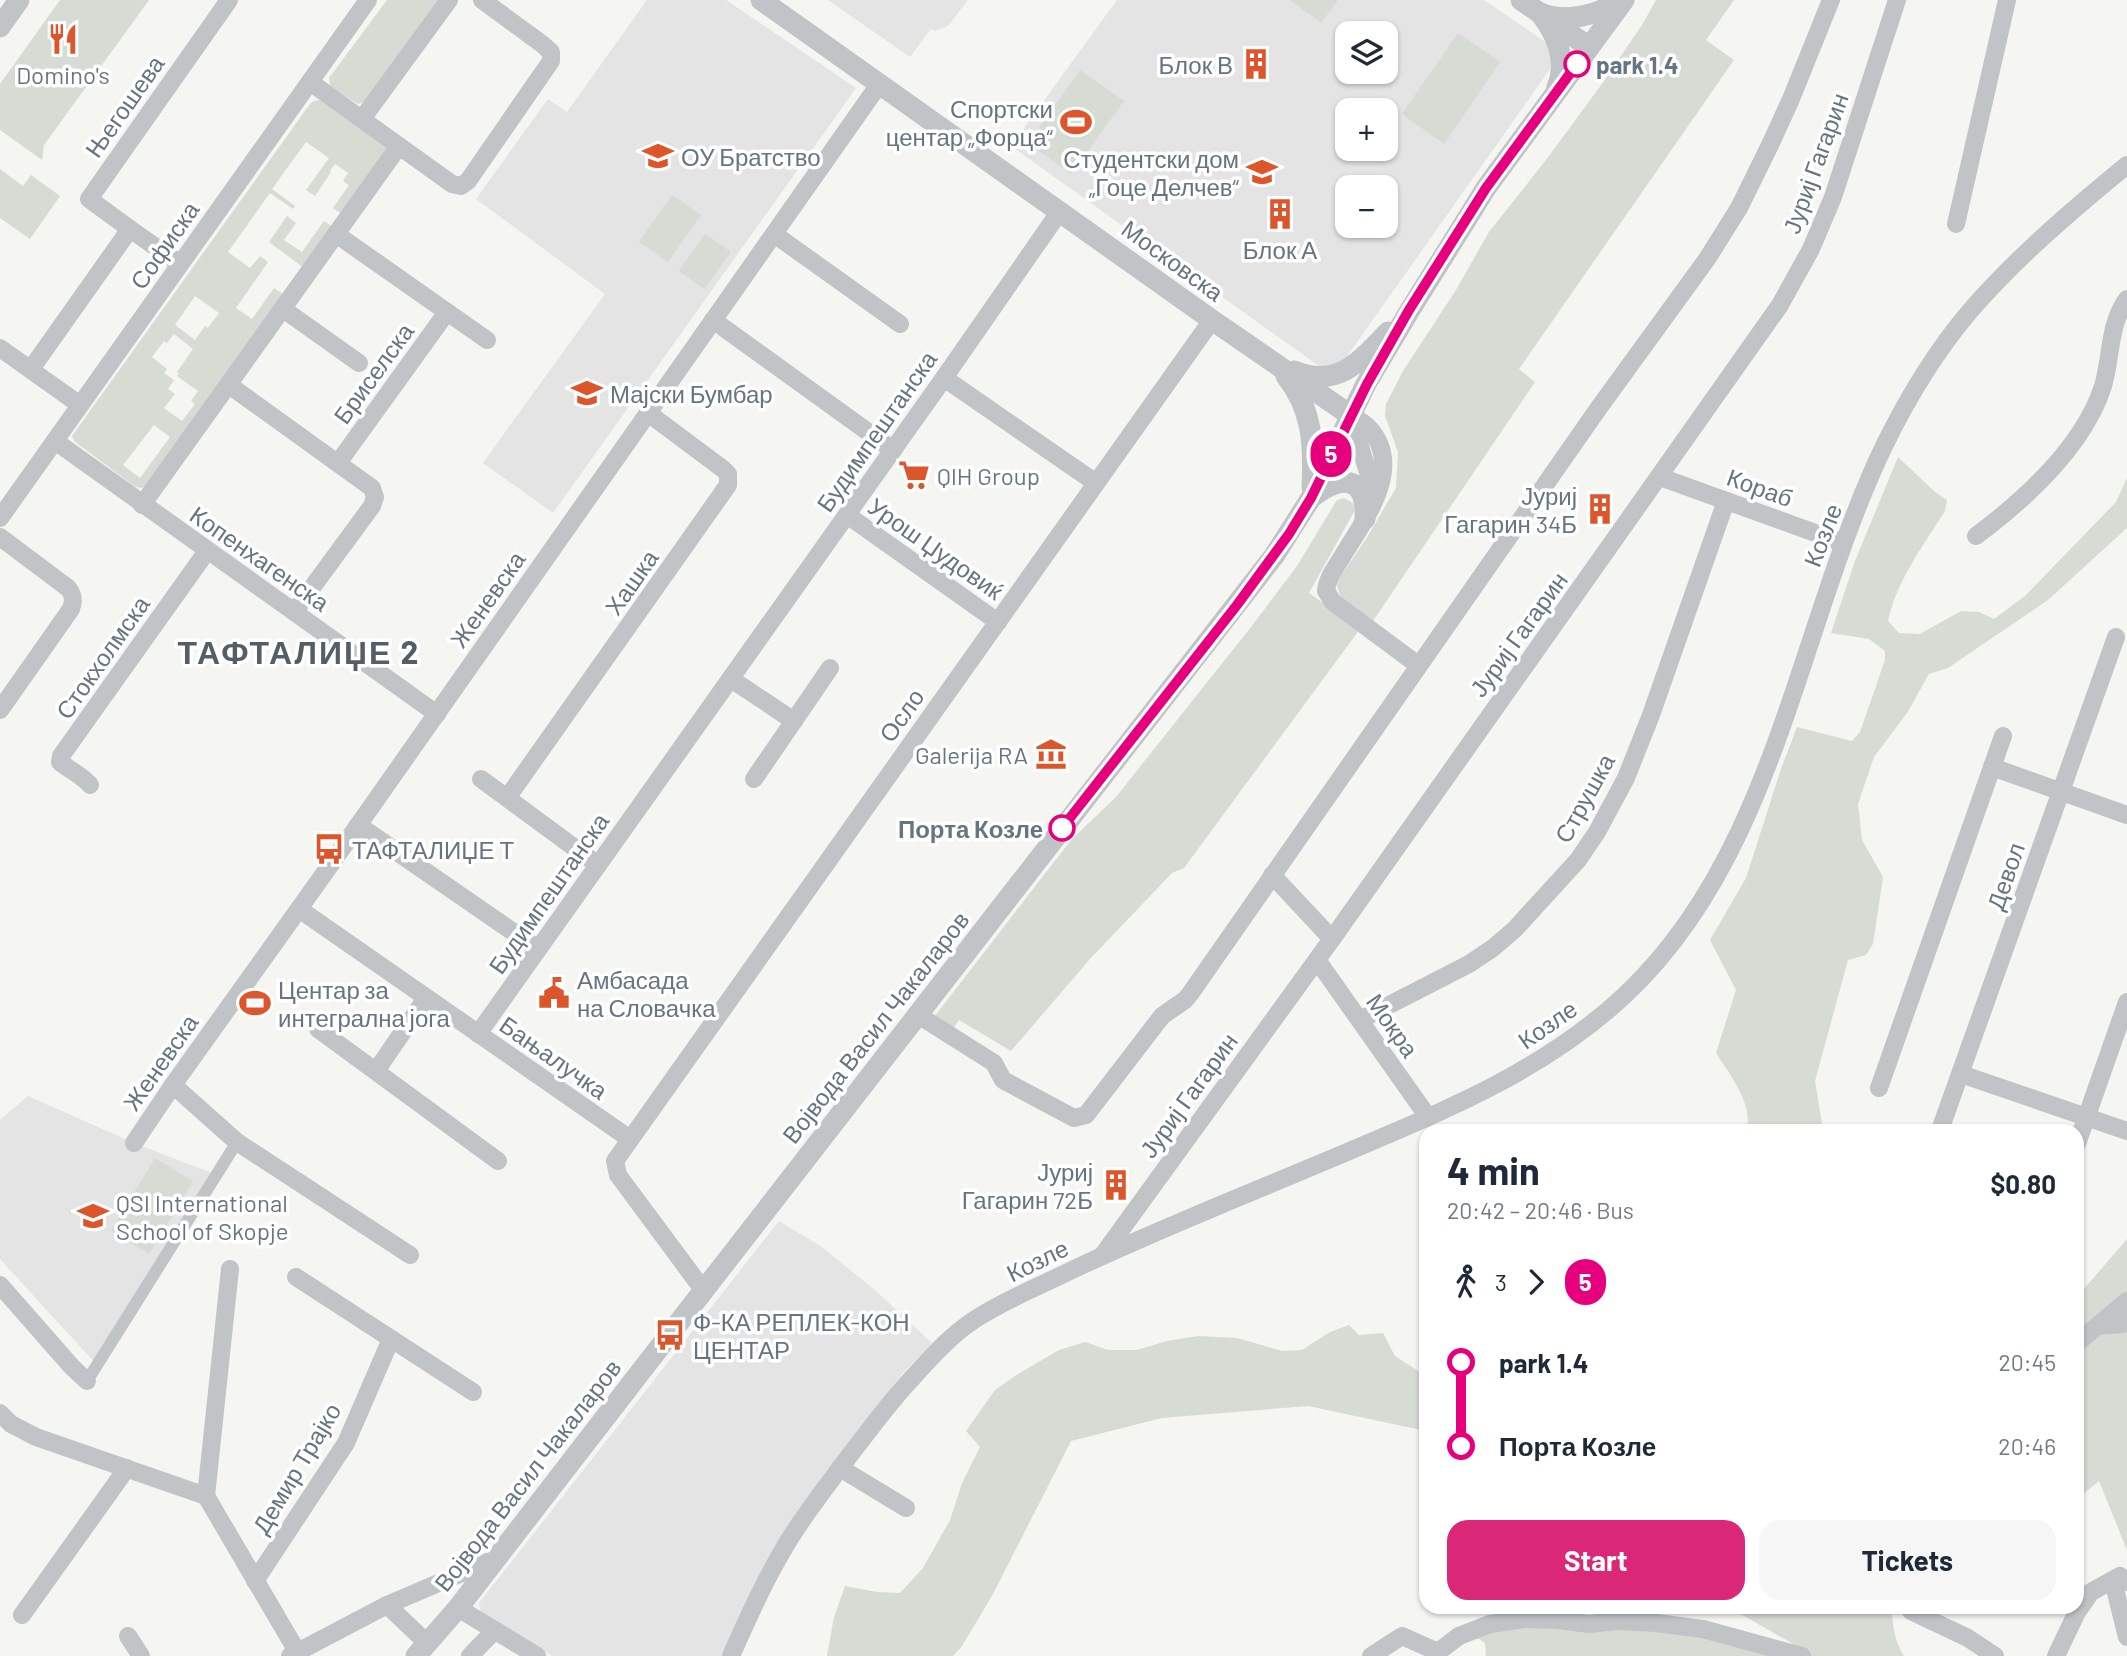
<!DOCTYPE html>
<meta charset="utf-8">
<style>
:root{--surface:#fff;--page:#f6f6f7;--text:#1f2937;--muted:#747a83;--accent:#db2777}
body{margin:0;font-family:Barlow,sans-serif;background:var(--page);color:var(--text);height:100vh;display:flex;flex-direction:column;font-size:26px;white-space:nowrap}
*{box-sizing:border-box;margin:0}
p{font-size:23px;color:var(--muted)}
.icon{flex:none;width:38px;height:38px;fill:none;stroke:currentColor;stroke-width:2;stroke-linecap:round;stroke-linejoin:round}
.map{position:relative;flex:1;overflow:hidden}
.drawer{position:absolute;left:1419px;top:1124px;width:665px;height:490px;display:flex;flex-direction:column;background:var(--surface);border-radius:21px;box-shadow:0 2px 5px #0004}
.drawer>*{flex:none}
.badge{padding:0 14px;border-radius:23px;font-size:24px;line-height:46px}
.tools{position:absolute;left:1335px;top:21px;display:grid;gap:14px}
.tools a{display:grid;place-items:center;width:63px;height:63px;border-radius:14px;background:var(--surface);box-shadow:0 2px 5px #0004;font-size:35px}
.map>.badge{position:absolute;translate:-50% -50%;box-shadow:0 0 0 4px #fff}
.legs{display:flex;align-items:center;gap:10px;height:77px;padding:0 28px;font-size:23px}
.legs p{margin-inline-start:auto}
.headline{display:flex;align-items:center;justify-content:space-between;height:119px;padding:0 28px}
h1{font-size:38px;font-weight:700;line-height:52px}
.button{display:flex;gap:14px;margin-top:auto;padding:14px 28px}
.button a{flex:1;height:80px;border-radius:21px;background:var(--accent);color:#fff;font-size:28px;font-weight:700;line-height:80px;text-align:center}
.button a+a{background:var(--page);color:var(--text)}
ul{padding:0 28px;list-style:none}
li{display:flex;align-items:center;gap:24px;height:84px;font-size:26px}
li i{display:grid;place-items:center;width:10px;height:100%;margin:0 9px;background:currentColor}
li i::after{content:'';width:18px;height:18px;margin:-9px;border:5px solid;border-radius:50%;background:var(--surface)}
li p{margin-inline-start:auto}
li:first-child i{background:linear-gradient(#0000 50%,currentColor 0)}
li:last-child i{background:linear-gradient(currentColor 50%,#0000 0)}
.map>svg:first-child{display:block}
.built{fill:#e3e4e3;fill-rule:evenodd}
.green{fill:#d6dcd3;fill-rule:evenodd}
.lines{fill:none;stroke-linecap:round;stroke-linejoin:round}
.pedestrian{stroke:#c0c4c7;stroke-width:12}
.minor{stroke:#c0c4c7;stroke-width:18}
.tertiary{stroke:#c0c4c7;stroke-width:21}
.line-1-casing{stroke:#fff;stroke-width:16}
.line-1{stroke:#e6007e;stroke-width:10}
.stop-1-dot{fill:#fff;stroke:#e6007e;stroke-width:3.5}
.labels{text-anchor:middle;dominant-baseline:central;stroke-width:7;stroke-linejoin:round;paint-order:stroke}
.poi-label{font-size:24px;fill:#657582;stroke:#fff;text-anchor:start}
.stop-label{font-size:24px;font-weight:bold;fill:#657582;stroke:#fff;text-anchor:start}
.street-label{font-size:24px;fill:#657582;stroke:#fff}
.district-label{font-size:32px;font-weight:bold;letter-spacing:2px;fill:#535e67;stroke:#fff}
</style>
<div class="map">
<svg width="2127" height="1656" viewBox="0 0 2127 1656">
<rect width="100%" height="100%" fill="#f5f5f2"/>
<!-- built -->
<g class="built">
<polygon points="647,0 726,0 856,88 553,513 483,463 605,294 476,199 548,99 567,112"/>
<polygon points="828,0 968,0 948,26 935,31 931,29 910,57"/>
<path d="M1117,0H1484L1544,41L1549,48L1551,58L1550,69L1348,355L1342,361L1327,367L1319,366L1011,146ZM1348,33H1386V72H1348ZM1348,110H1386V149H1348ZM1348,187H1386V226H1348Z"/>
<polygon points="28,1096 134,1143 212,1173 97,1365 0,1259 0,1120"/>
<polygon points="779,1221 822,1247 876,1291 932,1343 902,1374 818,1487 744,1609 722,1656 552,1656 481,1612 479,1603"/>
</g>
<!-- green -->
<g class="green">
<polygon points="60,0 149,0 44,145 42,160 0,130 0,84"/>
<polygon points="387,0 442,0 366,102 358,104 333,88 330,85 329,78"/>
<polygon points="1290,0 1338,0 1321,23"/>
<polygon points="1656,0 1734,0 1706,40 1734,60 1519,369 1535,382 1373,621 1341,598 1337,586 1340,577 1366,539 1396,488 1398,452 1385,416 1386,404 1403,371 1456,290 1489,232 1549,156 1601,85 1642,25"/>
<polygon points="1458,33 1500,62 1444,144 1402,114"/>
<polygon points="1080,70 1124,101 1071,174 1028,143"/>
<path d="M318,100L323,101L386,147V150L342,214L333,208L349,185L343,181L348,173L335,164L330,171L331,172L315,196L306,190L329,158L306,142L272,189L295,206L293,209L270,193L228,252L250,268L260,256L268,262L236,308L252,319L274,288L284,295L146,487L140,488L134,486L74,441L72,436L307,108L312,102ZM195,296L219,313L208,328L205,326L195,340L175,325ZM174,334L193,349L177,372L179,374L177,376L198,391L191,401L195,404L182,421L164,408L175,394L168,389L174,380L164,373L167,369L152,357L164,341L167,343ZM154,425L170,437L140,478L123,465Z"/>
<polygon points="0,169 23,186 31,175 60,196 30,239 0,218"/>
<polygon points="672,195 701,215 668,262 639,242"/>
<polygon points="287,216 296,223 284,240 302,252 324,221 333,227 304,268 269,242"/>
<polygon points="705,234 731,252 704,289 679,271"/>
<path d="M1898,457L1935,492L1947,500L1945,511C1923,546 1897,580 1888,621L1899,633L1920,634L1961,611L1979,612L1994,619L2025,596L2116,502L2127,478V528L2048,600L1948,668L1929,674L1907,713L1874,757L1858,804L1862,840L1883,877L1873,944L1866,955L1848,960L1815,1081L1823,1130H1746C1755,1107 1729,1073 1716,1053L1736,990L1710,940L1746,878L1781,769L1797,727L1852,741L1860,732L1885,660V651L1869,639L1831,633L1855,561Z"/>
<polygon points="1344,498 1353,503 1355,510 1309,593 1360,629 1184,868 1172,873 1090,959 1011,1051 959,1020 952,1030 934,1017 1071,840 1116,797 1251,627 1297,566 1337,500"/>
<polygon points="155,1158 193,1181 149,1254 111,1231"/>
<polygon points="2127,1239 2127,1550 2099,1481 2077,1499 2077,1297"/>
<polygon points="1349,1325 1359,1335 1383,1333 1395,1356 1426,1376 1426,1431 1308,1406 1162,1418 1071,1441 993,1594 962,1646 953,1656 827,1656 834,1617 845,1586 877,1592 900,1593 923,1568 950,1520 962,1483 980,1447 966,1431 995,1390 1018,1374 1059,1350 1085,1342 1108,1350 1137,1350 1167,1341 1198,1336 1237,1338 1282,1351 1302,1350 1330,1332"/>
<path d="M1732,1607H1891C1893,1624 1894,1641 1904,1656H1809L1802,1649L1737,1612Z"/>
<polygon points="1617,1621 1802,1656 1486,1656 1485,1643 1469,1632 1490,1624"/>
</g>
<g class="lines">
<!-- pedestrian -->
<polyline class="pedestrian" points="87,1381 237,1142"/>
<!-- minor -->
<g class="minor">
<polyline points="310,82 452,184 461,186 468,181 551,61 551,52 542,44 482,0"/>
<polyline points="362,119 449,0"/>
<polyline points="1956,224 2007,0"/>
<polyline points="130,229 180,264"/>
<polyline points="336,234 487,340"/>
<polyline points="774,234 900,324"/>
<polyline points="283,309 359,363"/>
<polyline points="713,320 893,450"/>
<polyline points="0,348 80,405"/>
<polyline points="31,369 130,229 89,199 229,0"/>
<polyline points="944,378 1096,483"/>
<polyline points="229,385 372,488 375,497 372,506 294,612"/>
<path d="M1350,415C1356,419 1364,422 1368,427C1406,467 1364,520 1342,557C1335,568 1327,579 1326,591L1333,602L1418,665"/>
<polyline points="1350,415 1368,472 1372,502"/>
<polyline points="55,441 437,714"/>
<polyline points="338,463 447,312"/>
<polyline points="1660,477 1843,543"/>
<polyline points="142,505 399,146"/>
<polyline points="847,515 998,622"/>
<polyline points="0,518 368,0"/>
<path d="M1976,536C2024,500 2084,446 2103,386C2112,356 2108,326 2127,299"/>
<path d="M0,537L68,588C74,595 74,601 71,609L0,710"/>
<polyline points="731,679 794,721"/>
<polyline points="1992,767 2127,815"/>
<polyline points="481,779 507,798"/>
<polyline points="754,779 830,668"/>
<path d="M90,785C82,775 69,770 60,762L61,756L207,551"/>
<polyline points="358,825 538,949"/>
<polyline points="598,865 507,798 728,485 728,474 723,469 648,413"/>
<polyline points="1272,875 1332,939"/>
<polyline points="299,909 630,1139"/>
<polyline points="1317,960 1428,1117"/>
<polyline points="918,1015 994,1063 1003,1080 1074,1118 1086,1115 1162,1016 1185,1000 1190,994 1598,409 1707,259 1739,208 1770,145 1791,99 1831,0"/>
<polyline points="1360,1020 1469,964 1493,948 1515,929 1578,860 1597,832 1626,778 1651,715 1726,501"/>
<polyline points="318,1029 498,1161"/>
<polyline points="478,1034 944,378 1060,211"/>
<polyline points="376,1071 426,998"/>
<polyline points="1961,1074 2127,1131"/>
<polyline points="173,1085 237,1142 410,1255"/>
<polyline points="1879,1088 2003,736"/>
<polyline points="1940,1130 2116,637"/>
<polyline points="134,1143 173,1085 326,871 880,83"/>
<polyline points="2077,1144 2127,1002"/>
<polyline points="1102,1256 1337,932 1780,305 1811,249 1833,197 1897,0"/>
<polyline points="296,1277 473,1392"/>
<polyline points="0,1285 72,1367 87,1381"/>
<polyline points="704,1291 618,1175 615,1161 1212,320"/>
<polyline points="2098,1326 2123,1324 2127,1322"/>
<polyline points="2077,1343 2127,1301"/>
<polyline points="0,1413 11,1424 36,1437 206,1496 298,1653"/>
<polyline points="840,1468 906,1508"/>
<polyline points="206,1496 230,1269"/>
<polyline points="255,1581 346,1443 391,1339"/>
<polyline points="2113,1581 2127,1637"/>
<polyline points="387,1605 427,1643"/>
<polyline points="1907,1606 1911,1611 1968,1638 1995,1656"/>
<polyline points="458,1608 537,1656"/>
<polyline points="22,1615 127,1468"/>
<polyline points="128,1636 141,1656"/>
<polyline points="1438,1652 1459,1636 1490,1624 1524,1619 1558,1620 1589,1624 1617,1621 1656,1623 1703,1629 1802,1656"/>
<polyline points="290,1656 387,1605 497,1558"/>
<polyline points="470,1656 495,1630"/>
<path d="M731,1656C747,1620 763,1584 783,1550C799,1522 819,1496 838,1471C860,1442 881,1413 905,1386C926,1363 948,1337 974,1320C1004,1300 1038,1287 1070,1271C1167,1225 1268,1186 1366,1144C1460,1104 1549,1066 1625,995C1776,854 1798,625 1884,446C1907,399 1936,351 1970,311C2017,257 2072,210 2127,165"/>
<polyline points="1371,1656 1402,1636 1438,1652 1435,1656"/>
<polyline points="2056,1656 2077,1612 2091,1592 2120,1576 2127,1582"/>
</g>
<!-- tertiary -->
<g class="tertiary">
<polyline points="761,0 1212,320 1350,415"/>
<polyline points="1521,0 1589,47"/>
<path d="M1540,13C1556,34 1568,61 1557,87"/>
<path d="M1540,13C1569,24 1595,14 1621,2"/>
<polyline points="0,27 19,0"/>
<path d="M1294,371C1338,389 1360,361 1388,332"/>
<path d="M1286,376C1313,410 1314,445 1312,488"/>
<path d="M1311,498C1341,475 1367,474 1365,519"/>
<polyline points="416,1656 458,1608 652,1357 1274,556 1311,498 1366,384 1410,310 1460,230 1486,188 1624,0"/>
</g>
</g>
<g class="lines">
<defs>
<polyline id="line-1" points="1062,828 1237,605 1289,534 1311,498 1367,384 1409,310 1486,188 1577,64"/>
</defs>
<!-- line-1 casing -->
<use href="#line-1" class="line-1-casing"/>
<!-- line-1 -->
<use href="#line-1" class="line-1"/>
</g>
<!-- icons -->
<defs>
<symbol id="restaurant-bare" viewBox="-9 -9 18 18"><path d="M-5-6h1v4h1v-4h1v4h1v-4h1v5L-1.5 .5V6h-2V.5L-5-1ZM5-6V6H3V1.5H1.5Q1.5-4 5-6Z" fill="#dd552a" stroke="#fff" stroke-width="2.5" paint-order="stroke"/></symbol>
<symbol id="building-bare" viewBox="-9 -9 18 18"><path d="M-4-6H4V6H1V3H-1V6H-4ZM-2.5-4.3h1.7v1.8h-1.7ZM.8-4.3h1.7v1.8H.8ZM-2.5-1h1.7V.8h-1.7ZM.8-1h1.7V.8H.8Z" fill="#dd552a" stroke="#fff" stroke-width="2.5" paint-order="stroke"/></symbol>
<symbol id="stadium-bare" viewBox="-9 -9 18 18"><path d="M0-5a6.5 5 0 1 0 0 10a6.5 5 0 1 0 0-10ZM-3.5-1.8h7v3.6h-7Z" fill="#dd552a" stroke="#fff" stroke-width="2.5" paint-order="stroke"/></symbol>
<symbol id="school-bare" viewBox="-9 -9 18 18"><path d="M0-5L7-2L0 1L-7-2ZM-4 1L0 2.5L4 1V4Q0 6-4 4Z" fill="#dd552a" stroke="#fff" stroke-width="2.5" paint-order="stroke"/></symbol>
<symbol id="university-bare" viewBox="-9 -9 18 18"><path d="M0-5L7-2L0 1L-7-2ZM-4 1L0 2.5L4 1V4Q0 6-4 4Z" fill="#dd552a" stroke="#fff" stroke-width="2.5" paint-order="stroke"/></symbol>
<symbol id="supermarket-bare" viewBox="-9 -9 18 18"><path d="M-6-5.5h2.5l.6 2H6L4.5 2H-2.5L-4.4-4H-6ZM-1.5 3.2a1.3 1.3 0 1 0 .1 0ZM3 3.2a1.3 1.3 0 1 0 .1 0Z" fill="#dd552a" stroke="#fff" stroke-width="2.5" paint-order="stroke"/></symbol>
<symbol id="museum-bare" viewBox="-9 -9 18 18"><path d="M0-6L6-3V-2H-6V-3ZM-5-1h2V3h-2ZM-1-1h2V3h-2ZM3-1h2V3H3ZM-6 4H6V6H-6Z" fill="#dd552a" stroke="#fff" stroke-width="2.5" paint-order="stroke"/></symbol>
<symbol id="bus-bare" viewBox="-9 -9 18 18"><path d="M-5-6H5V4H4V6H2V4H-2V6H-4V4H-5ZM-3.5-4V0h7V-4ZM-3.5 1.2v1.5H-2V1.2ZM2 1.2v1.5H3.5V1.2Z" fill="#dd552a" stroke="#fff" stroke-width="2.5" paint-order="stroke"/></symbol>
<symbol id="civic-bare" viewBox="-9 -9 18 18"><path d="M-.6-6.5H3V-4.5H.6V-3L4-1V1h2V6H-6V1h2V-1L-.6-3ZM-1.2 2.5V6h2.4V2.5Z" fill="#dd552a" stroke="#fff" stroke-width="2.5" paint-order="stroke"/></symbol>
</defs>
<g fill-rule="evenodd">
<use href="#restaurant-bare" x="41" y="17" width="44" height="44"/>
<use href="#building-bare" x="1234" y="42" width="44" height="44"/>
<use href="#stadium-bare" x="1054" y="100" width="44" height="44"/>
<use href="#school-bare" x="636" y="134" width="44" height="44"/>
<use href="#university-bare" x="1240" y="150" width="44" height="44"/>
<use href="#building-bare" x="1258" y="192" width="44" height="44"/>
<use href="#school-bare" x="565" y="371" width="44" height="44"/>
<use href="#supermarket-bare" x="892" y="453" width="44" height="44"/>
<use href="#building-bare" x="1578" y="487" width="44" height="44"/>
<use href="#museum-bare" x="1029" y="732" width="44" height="44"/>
<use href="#bus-bare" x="307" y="827" width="44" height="44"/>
<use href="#civic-bare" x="532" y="971" width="44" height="44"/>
<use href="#stadium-bare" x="233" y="981" width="44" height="44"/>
<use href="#building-bare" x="1094" y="1163" width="44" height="44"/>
<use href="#school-bare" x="71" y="1194" width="44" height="44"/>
<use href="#bus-bare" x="648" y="1313" width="44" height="44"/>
</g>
<!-- markers -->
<g class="stop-1-dot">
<circle cx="1577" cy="64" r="12"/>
<circle cx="1062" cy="828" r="12"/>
</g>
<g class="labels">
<!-- poi labels -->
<g class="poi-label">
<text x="1233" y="64" text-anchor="end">Блок В</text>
<text x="63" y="74" text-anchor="middle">Domino's</text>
<text x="1053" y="108" text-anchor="end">Спортски<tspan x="1053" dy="28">центар „Форца“</tspan></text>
<text x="681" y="156">ОУ Братство</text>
<text x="1239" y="158" text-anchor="end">Студентски дом<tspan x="1239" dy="28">„Гоце Делчев“</tspan></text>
<text x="1280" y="249" text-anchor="middle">Блок А</text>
<text x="610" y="393">Мајски Бумбар</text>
<text x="937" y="475">QIH Group</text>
<text x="1577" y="495" text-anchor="end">Јуриј<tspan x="1577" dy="28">Гагарин 34Б</tspan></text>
<text x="1028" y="754" text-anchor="end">Galerija RA</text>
<text x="352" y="849">ТАФТАЛИЏЕ Т</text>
<text x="577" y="979">Амбасада<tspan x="577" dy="28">на Словачка</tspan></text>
<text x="278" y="989">Центар за<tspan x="278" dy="28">интегрална јога</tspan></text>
<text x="1093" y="1171" text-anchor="end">Јуриј<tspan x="1093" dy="28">Гагарин 72Б</tspan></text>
<text x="116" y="1202">QSI International<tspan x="116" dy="28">School of Skopje</tspan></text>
<text x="693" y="1321">Ф-КА РЕПЛЕК-КОН<tspan x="693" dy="28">ЦЕНТАР</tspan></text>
</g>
<!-- stop labels -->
<g class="stop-label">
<text x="1596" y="64">park 1.4</text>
<text x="1043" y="828" text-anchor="end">Порта Козле</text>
</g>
<!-- street labels -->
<g class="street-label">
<text transform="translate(124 106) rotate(-55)">Његошева</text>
<text transform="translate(1815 163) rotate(-70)">Јуриј Гагарин</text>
<text transform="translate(164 245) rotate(-55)">Софиска</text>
<text transform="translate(1173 260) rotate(36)">Московска</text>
<text transform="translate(373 373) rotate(-54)">Бриселска</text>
<text transform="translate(876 431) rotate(-55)">Будимпештанска</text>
<text transform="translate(1760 487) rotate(20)">Кораб</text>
<text transform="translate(1822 535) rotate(-69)">Козле</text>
<text transform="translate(936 548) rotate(35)">Урош Џудовиќ</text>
<text transform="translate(260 558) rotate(35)">Копенхагенска</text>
<text transform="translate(631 582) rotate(-55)">Хашка</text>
<text transform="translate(487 599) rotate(-55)">Женевска</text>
<text transform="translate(1518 634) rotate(-54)">Јуриј Гагарин</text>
<text transform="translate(102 657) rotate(-55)">Стокхолмска</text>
<text transform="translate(901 715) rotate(-55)">Осло</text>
<text transform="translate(1584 798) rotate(-61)">Струшка</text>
<text transform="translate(2005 876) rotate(-71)">Девол</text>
<text transform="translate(548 893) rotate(-55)">Будимпештанска</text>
<text transform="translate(1547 1024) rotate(-35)">Козле</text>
<text transform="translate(1393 1025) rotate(55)">Мокра</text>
<text transform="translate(875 1027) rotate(-52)">Војвода Васил Чакаларов</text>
<text transform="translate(554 1057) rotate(35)">Бањалучка</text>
<text transform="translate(160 1062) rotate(-55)">Женевска</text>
<text transform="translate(1188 1095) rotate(-54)">Јуриј Гагарин</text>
<text transform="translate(1037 1260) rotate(-26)">Козле</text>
<text transform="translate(296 1468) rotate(-59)">Демир Трајко</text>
<text transform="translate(527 1475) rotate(-52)">Војвода Васил Чакаларов</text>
</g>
<!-- district labels -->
<g class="district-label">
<text x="299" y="651">ТАФТАЛИЏЕ 2</text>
</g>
</g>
</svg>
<div class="tools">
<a><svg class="icon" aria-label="layers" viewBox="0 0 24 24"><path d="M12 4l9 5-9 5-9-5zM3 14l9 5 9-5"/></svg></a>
<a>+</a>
<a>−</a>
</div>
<b class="badge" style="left:1331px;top:454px;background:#e6007e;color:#fff">5</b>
<section class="drawer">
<div class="headline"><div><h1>4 min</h1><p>20:42 – 20:46 · Bus</p></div><b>$0.80</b></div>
<div class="legs"><svg class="icon" aria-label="walk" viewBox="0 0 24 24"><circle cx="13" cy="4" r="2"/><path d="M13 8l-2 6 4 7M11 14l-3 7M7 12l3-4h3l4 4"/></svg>3<svg class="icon" aria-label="forward" viewBox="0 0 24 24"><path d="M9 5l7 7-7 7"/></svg><b class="badge" style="background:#e6007e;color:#fff">5</b></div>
<ul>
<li><i style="color:#e6007e"></i><b>park 1.4</b><p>20:45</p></li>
<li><i style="color:#e6007e"></i><b>Порта Козле</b><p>20:46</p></li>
</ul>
<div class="button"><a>Start</a><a>Tickets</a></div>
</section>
</div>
